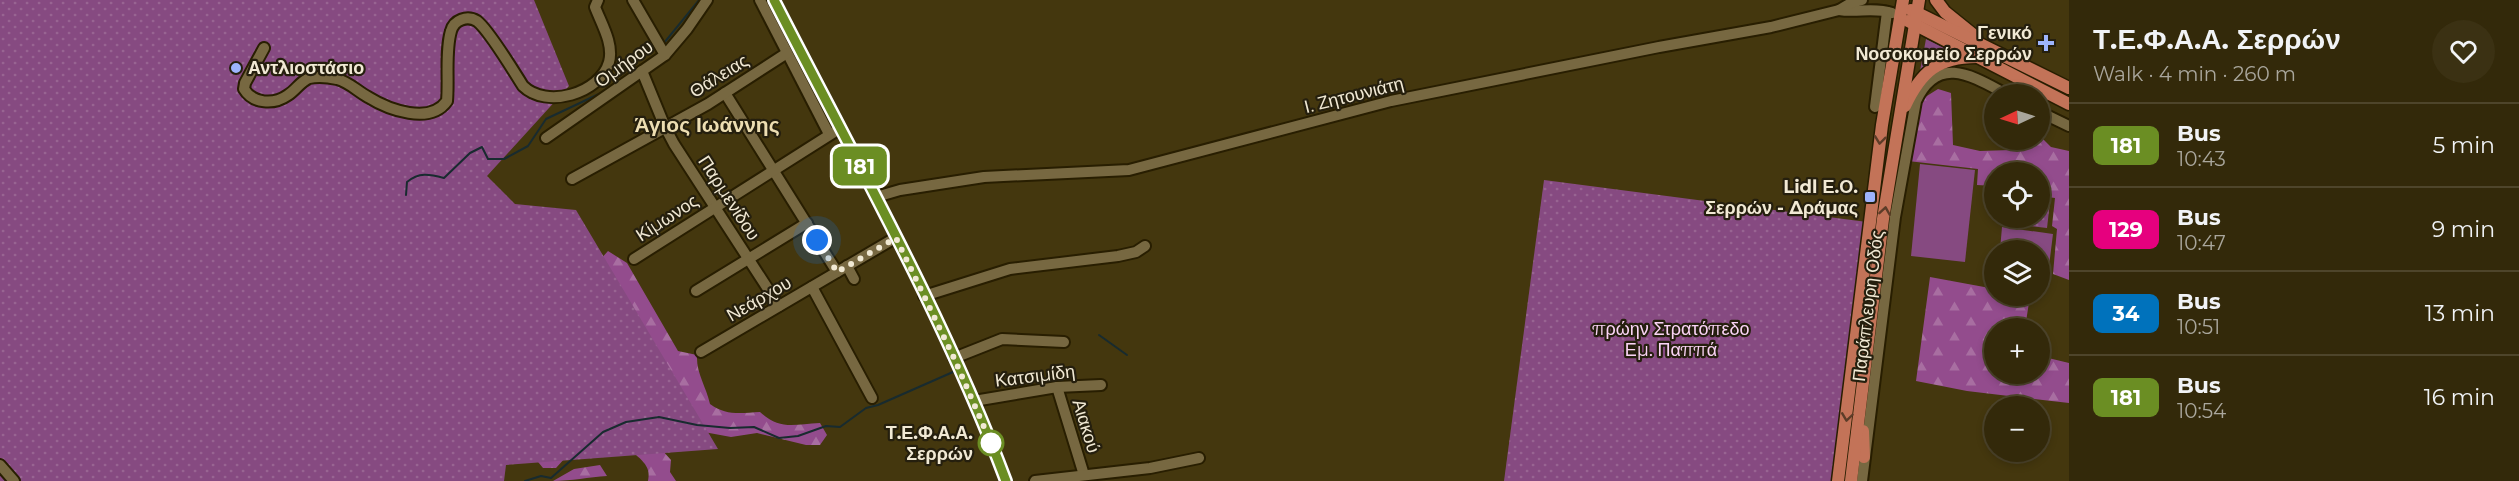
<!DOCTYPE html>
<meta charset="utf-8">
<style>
:root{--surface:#33290a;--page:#3b3113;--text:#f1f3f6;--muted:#a9a69c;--line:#4e452b}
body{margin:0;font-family:Montserrat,sans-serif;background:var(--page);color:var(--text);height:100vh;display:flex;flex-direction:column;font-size:22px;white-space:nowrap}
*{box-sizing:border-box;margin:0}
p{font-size:20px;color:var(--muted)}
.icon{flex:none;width:33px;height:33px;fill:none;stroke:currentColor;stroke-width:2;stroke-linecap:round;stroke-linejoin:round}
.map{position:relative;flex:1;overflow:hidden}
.panel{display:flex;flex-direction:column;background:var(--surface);width:450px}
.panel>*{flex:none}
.badge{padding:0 12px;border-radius:9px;font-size:21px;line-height:39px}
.needle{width:39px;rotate:266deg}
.tools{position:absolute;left:1984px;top:84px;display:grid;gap:12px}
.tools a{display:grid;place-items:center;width:66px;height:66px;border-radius:50%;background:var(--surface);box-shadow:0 3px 9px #0003,0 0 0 2px var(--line);font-size:30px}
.you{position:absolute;width:30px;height:30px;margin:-15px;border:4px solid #fff;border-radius:50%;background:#1a73e8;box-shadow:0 0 0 9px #1a73e833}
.map>.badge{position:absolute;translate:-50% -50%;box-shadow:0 0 0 3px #fff}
.round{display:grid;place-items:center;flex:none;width:63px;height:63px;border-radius:32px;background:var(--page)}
.summary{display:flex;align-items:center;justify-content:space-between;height:102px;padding:0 24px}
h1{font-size:28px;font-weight:700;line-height:45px}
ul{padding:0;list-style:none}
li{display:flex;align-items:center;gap:18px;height:84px;padding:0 24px;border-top:2px solid var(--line)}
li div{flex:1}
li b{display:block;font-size:22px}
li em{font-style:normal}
li .badge{min-width:66px;font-weight:700;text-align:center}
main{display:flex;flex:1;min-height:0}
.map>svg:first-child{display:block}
.grass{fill:url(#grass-tufts)}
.forest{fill:url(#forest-firs)}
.park{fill:url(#park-dots)}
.pitch{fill:#864a81}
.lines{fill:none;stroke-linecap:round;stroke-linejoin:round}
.stream{stroke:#182b2f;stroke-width:2}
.minor-casing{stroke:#281e01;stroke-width:14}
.major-casing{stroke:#281e01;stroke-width:15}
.minor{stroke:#776841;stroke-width:10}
.major{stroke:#c37358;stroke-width:12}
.oneway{stroke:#5c3c28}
.line-casing{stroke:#fff;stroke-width:14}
.line{stroke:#6b8e23;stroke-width:9}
.walk{stroke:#f1e9d4;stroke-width:6;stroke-dasharray:0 10.8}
.poi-dot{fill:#9db4fd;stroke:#251f0e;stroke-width:2}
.stop-dot{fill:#fff;stroke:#6b8e23;stroke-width:3}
.labels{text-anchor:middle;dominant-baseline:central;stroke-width:4.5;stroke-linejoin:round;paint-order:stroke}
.poi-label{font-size:18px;font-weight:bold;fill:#f1e9d4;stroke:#251f0e;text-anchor:end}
.street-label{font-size:18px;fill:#f1e9d4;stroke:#251f0e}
.park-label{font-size:18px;fill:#fbd4f6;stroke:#251f0e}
.stop-label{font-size:18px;font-weight:bold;fill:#f1e9d4;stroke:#251f0e;text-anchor:end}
.quarter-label{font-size:21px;font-weight:bold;fill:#eddeb2;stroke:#251f0e}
</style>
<main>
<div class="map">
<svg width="2069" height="481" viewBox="0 0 2069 481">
<defs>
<pattern id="grass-tufts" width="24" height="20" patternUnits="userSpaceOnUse" patternTransform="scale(1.5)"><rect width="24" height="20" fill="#864a81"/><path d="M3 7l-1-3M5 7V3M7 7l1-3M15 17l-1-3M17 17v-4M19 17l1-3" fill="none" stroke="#986492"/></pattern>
<pattern id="forest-firs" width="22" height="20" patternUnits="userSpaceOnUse" patternTransform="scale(1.5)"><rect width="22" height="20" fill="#934c8d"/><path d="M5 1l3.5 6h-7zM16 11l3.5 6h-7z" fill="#a86ea1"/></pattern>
<pattern id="park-dots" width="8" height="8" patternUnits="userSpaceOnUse" patternTransform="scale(1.5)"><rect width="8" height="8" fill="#864a81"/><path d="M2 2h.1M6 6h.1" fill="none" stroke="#986492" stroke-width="1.8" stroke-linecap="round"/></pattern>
</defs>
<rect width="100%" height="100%" fill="#44370e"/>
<!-- grass -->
<polygon class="grass" points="1926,39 1951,51 1932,59 1920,71"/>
<!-- forest -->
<g class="forest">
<polygon points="1938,89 1951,93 1953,145 1980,151 2011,150 2020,140 2040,140 2040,136 2051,147 2069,151 2069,280 2053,274 2057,229 2052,226 2055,198 2040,196 2040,172 1995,172 1995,186 1977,185 1978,169 1908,161 1922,99"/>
<path d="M608,251L627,263L678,351L697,355C696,373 706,386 710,404C726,416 741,413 760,412C780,431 795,424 820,423L827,435L820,445H806L757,433L731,437L693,430L565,458L556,468H543L534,457L599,261Z"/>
<polygon points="1930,277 1995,289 1995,296 2030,296 2025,328 1995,328 1995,374 2040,374 2040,356 2069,363 2069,403 1967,391 1916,381"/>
<path d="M662,450L671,460L670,472L676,481H648C651,468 644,462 635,454Z"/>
<path d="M600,465L607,476C589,477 571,481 553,481L574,469Z"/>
</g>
<!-- park -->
<g class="park">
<polygon points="0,0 534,0 569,86 487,176 515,204 576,210 718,449 506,465 504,481 0,481"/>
<polygon points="1544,180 1867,222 1835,481 1504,481"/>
<polygon points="2040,201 2050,202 2047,228 2002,223 2002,218 2040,218"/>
</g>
<!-- pitch -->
<g class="pitch">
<polygon points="1920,164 1975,170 1965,262 1911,256"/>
<polygon points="2002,227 2053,234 2048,274 2040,273 2040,250 2000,250"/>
</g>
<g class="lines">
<!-- stream -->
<g class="stream">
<polyline points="664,43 699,0"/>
<polyline points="623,78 656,55"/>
<path d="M406,195L407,182C419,172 429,174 444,178L470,153L482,147L488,159H504L528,146L546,119L601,93"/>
<polyline points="1099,335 1127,355"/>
<polyline points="525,481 541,476 551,478 603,432 626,422 659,417 697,425 730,428 754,427 779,438 798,436 826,426 840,427 866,408 878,405 953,372"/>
</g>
<defs>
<g id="minor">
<polyline points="633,0 665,55"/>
<polyline points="760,0 829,134"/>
<path d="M774,0C854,157 944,316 1006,481"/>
<path d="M1839,10C1857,13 1874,7 1892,13"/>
<path d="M264,48L245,83L244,89C253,104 274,105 288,95C296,90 300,82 309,78C318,76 328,77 337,79C349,82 357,91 368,97C389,110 430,125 447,101C449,80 445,51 451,31C454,20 467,15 477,21C489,30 514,72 523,86C546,109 600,94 609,62C614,44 601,23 595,7L598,0"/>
<polyline points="642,71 665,127 674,144 779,306"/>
<polyline points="725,93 837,272"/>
<polyline points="1875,107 1887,12"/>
<polyline points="2040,112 2069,126"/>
<polyline points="546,138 665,55 687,29 707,0"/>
<polyline points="572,179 708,104 787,53"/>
<polyline points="876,197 900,190 984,177 1129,170 1391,101 1659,47 1771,27 1839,10 1851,3 1862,0"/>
<polyline points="634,259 839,129"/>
<polyline points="847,266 854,279"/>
<polyline points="812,287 872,398"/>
<polyline points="696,291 807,223"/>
<polyline points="924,296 1010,269 1118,256 1136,252 1145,246"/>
<polyline points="701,352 895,238"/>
<polyline points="954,358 1002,339 1064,342"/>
<polyline points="1057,387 1084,475"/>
<polyline points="974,401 1057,387 1101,385"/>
<polyline points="0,465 14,481"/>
<polyline points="1035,481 1150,468 1199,458"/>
<path d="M1862,481L1895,217L1916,101C1938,53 1974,77 2006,94"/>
</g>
<g id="major">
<polyline points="1936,0 1945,12 1976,37"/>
<polyline points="1911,10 2069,88"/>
<polyline points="1908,21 2069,104"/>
<path d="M1905,106C1921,72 1938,57 1976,57"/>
<polyline points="1863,431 1864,457"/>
<polyline points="1838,481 1882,125 1903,0"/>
<polyline points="1851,481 1883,219 1919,0"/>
</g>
</defs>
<!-- minor casing -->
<use href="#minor" class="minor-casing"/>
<!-- major casing -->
<use href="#major" class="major-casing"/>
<!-- minor -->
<use href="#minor" class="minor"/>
<!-- major -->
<use href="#major" class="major"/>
</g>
<!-- one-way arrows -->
<defs><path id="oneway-chevron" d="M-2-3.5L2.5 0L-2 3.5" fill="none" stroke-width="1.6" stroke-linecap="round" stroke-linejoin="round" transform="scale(1.5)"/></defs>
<g class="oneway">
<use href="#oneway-chevron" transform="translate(1880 140) rotate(97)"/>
<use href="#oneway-chevron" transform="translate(1885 211) rotate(-81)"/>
<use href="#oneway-chevron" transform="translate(1847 417) rotate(98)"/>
</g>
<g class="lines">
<defs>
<path id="line" d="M774,0C854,157 944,316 1006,481"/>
</defs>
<!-- line casing -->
<use href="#line" class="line-casing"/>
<!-- line -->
<use href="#line" class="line"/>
<!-- walk -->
<polyline class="walk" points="817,240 837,272 896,238 954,358 991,443"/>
</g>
<!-- markers -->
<g class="poi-dot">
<path d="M2043 34h6v6h6v6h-6v6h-6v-6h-6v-6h6z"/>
<circle cx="236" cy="68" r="6"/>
<rect x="1864" y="191" width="12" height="12" rx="3"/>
</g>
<circle class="stop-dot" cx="991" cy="443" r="12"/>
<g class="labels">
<!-- poi labels -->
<g class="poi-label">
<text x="2032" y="33">Γενικό<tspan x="2032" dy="21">Νοσοκομείο Σερρών</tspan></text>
<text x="248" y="68" text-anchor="start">Αντλιοστάσιο</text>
<text x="1858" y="187">Lidl Ε.Ο.<tspan x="1858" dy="21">Σερρών - Δράμας</tspan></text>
</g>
<!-- street labels -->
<g class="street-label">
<text transform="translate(624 64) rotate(-36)">Ομήρου</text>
<text transform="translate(719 76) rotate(-32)">Θάλειας</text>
<text transform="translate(1354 95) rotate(-14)">Ι. Ζητουνιάτη</text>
<text transform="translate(729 198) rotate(57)">Παρμενίδου</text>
<text transform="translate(667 218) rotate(-33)">Κίμωνος</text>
<text transform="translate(759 299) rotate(-30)">Νεάρχου</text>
<text transform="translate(1868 306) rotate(-83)">Παράπλευρη Οδός</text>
<text transform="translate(1035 376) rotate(-7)">Κατσιμίδη</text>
<text transform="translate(1086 426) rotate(73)">Αιακού</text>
</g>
<!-- park labels -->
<g class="park-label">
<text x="1671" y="329">πρώην Στρατόπεδο<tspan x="1671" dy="21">Εμ. Παππά</tspan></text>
</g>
<!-- stop labels -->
<g class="stop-label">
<text x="973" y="433">Τ.Ε.Φ.Α.Α.<tspan x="973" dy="21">Σερρών</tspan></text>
</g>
<!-- quarter labels -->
<g class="quarter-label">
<text x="707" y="124">Άγιος Ιωάννης</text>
</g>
</g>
</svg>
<div class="tools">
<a><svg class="needle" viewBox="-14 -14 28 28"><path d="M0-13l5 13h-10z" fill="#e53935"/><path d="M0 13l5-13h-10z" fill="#a9a69c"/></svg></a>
<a><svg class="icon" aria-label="locate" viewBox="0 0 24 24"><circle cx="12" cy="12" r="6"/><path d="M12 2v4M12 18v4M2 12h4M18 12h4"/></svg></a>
<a><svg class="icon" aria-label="layers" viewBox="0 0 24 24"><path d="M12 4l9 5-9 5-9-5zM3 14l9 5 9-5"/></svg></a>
<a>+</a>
<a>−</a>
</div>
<div class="you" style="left:817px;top:240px"></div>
<b class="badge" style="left:860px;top:166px;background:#6b8e23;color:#fff">181</b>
</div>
<section class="panel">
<div class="summary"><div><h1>Τ.Ε.Φ.Α.Α. Σερρών</h1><p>Walk · 4 min · 260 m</p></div><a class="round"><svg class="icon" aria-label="heart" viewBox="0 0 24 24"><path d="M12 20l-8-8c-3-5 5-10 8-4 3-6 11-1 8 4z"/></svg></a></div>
<ul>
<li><span class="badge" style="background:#6b8e23;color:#fff">181</span><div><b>Bus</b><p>10:43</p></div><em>5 min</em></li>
<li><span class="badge" style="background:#e6007e;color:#fff">129</span><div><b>Bus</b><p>10:47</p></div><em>9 min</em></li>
<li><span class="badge" style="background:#0072bc;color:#fff">34</span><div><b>Bus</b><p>10:51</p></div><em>13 min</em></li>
<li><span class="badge" style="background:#6b8e23;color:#fff">181</span><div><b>Bus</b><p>10:54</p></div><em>16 min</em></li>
</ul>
</section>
</main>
